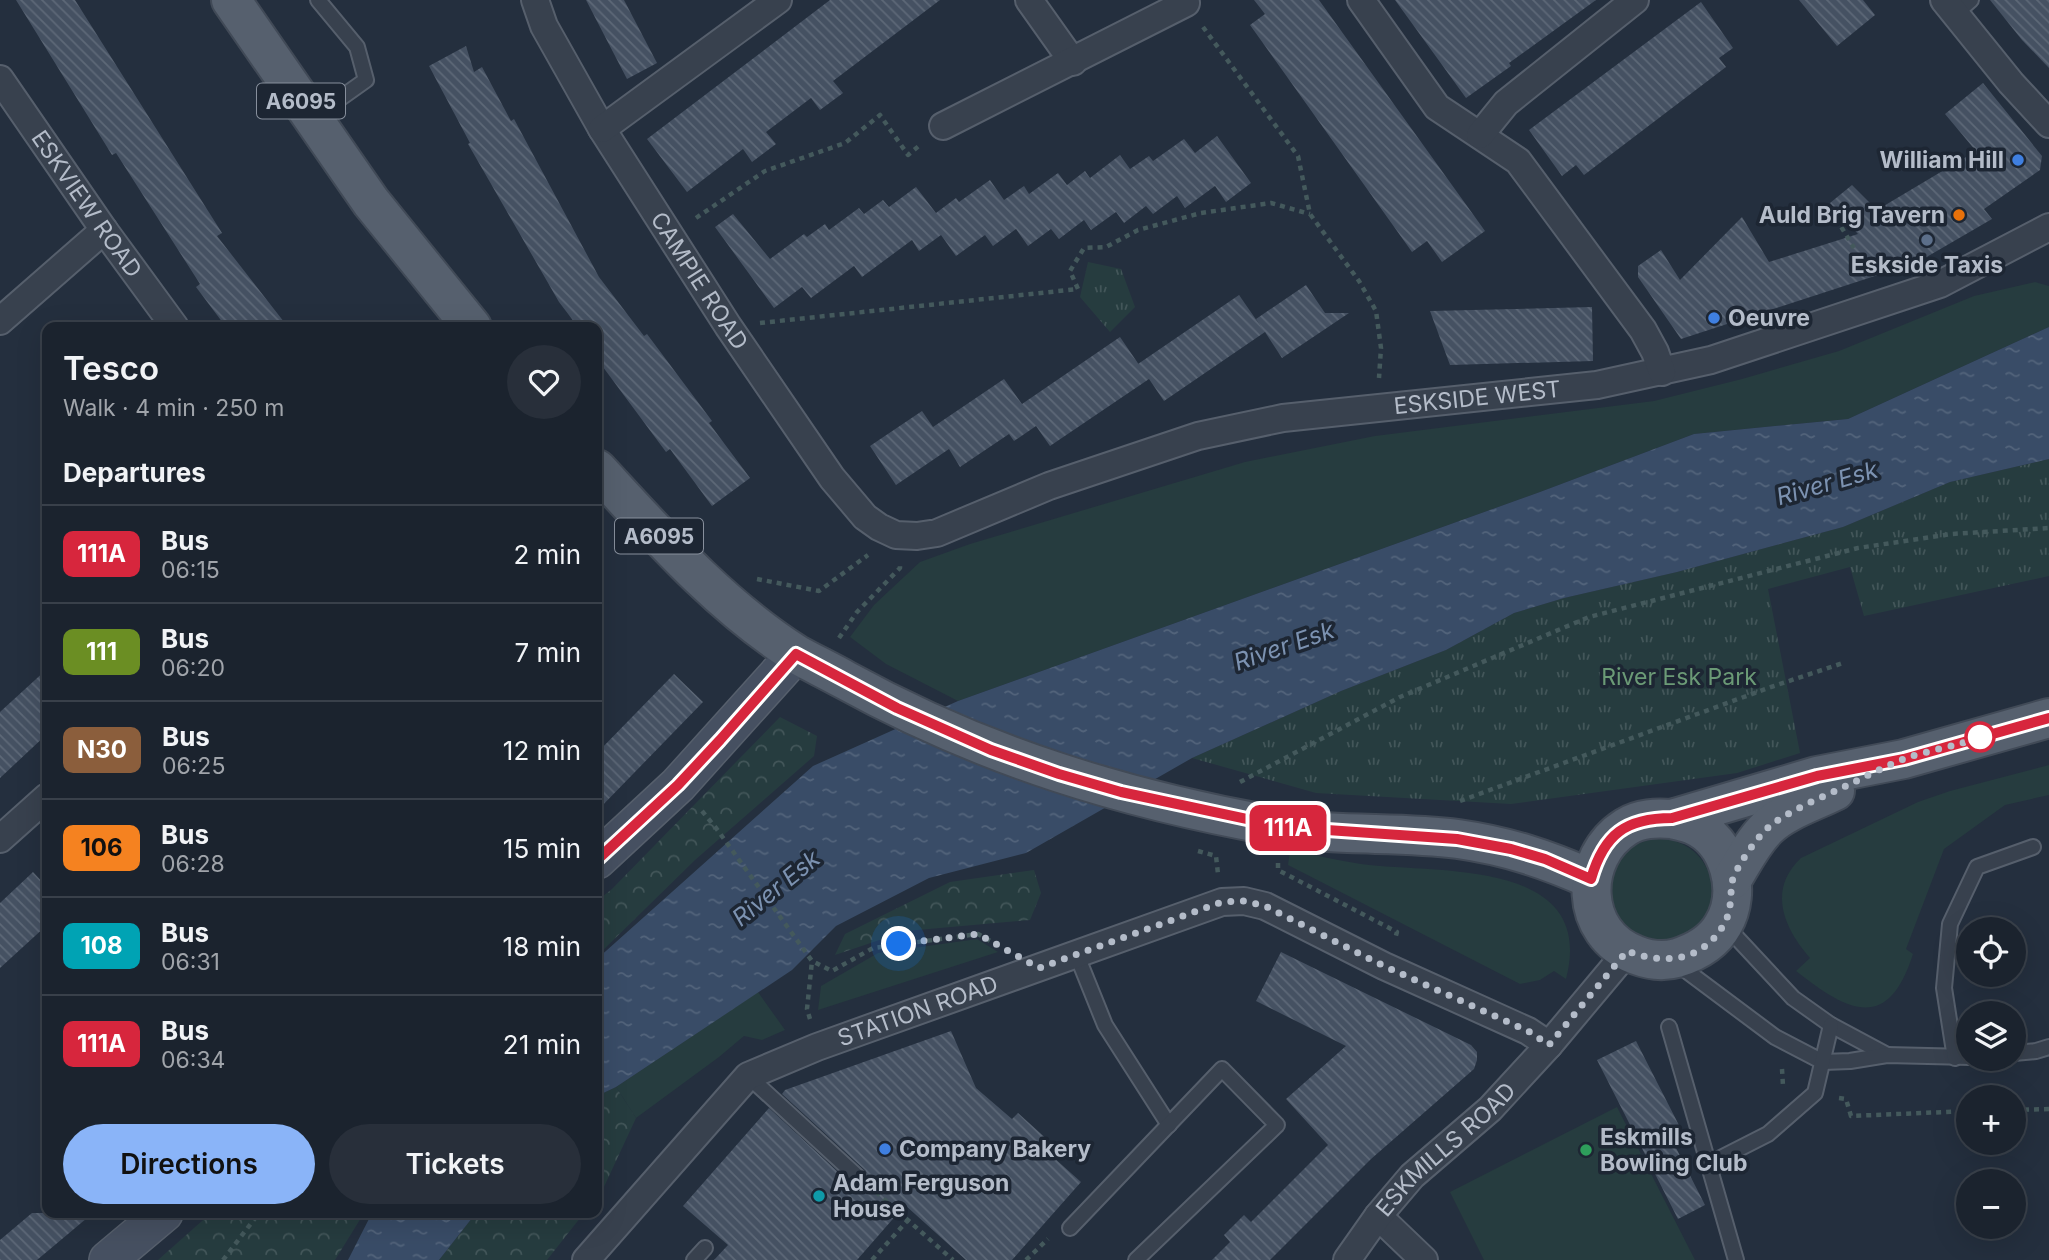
<!DOCTYPE html>
<meta charset="utf-8">
<style>
:root{--surface:#1b232e;--page:#282f3a;--text:#f1f3f6;--muted:#a0a4aa;--line:#39404a;--accent:#8ab4f8}
body{margin:0;font-family:Inter,sans-serif;background:var(--page);color:var(--text);height:100vh;display:flex;flex-direction:column;font-size:26px;white-space:nowrap}
*{box-sizing:border-box;margin:0}
p{font-size:23px;color:var(--muted)}
.icon{flex:none;width:38px;height:38px;fill:none;stroke:currentColor;stroke-width:2;stroke-linecap:round;stroke-linejoin:round}
.map{position:relative;flex:1;overflow:hidden}
.panel{position:absolute;left:42px;top:322px;width:560px;height:896px;display:flex;flex-direction:column;background:var(--surface);border-radius:14px;box-shadow:0 7px 28px #0002,0 0 0 2px var(--line)}
.panel>*{flex:none}
.badge{padding:0 14px;border-radius:10px;font-size:24px;line-height:46px}
.controls{position:absolute;left:1956px;top:917px;display:grid;gap:14px}
.controls a{display:grid;place-items:center;width:70px;height:70px;border-radius:50%;background:var(--surface);box-shadow:0 7px 28px #0002,0 0 0 2px var(--line);font-size:35px}
.you{position:absolute;width:35px;height:35px;margin:-18px;border:5px solid #fff;border-radius:50%;background:#1a73e8;box-shadow:0 0 0 10px #1a73e833}
.map>.badge{position:absolute;translate:-50% -50%;box-shadow:0 0 0 4px #fff}
h2{padding:0 21px;font-size:26px;line-height:63px}
.round{display:grid;place-items:center;flex:none;width:74px;height:74px;border-radius:37px;background:var(--page)}
.head{display:flex;align-items:center;justify-content:space-between;height:119px;padding:0 21px}
h1{font-size:33px;font-weight:600;line-height:52px}
.cta{display:flex;gap:14px;margin-top:auto;padding:14px 21px}
.cta a{flex:1;height:80px;border-radius:42px;background:var(--accent);color:#111;font-size:28px;font-weight:600;line-height:80px;text-align:center}
.cta a+a{background:var(--page);color:var(--text)}
ul{padding:0;list-style:none}
li{display:flex;align-items:center;gap:21px;height:98px;padding:0 21px;border-top:2px solid var(--line)}
li div{flex:1}
li b{display:block;font-size:26px}
li em{font-style:normal}
li .badge{min-width:77px;font-weight:700;text-align:center}
.map>svg:first-child{display:block}
.grass{fill:#263c3f}
.forest{fill:url(#forest-crowns)}
.park{fill:url(#park-tufts)}
.water{fill:url(#water-ripples)}
.building{fill:url(#building-back-hatch)}
.lines{fill:none;stroke-linecap:round;stroke-linejoin:round}
.service-casing{stroke:#565f6c;stroke-width:18}
.minor-casing{stroke:#565f6c;stroke-width:30}
.secondary-casing{stroke:#565f6c;stroke-width:40}
.primary-casing{stroke:#414a57;stroke-width:42}
.path{stroke:#44595c;stroke-width:4.5;stroke-dasharray:5 5;stroke-linecap:butt}
.service{stroke:#38414e;stroke-width:14}
.minor{stroke:#38414e;stroke-width:26}
.secondary{stroke:#465061;stroke-width:37}
.primary{stroke:#56606e;stroke-width:38}
.line-casing{stroke:#fff;stroke-width:16}
.line{stroke:#d7263d;stroke-width:10}
.walk{stroke:#b4bcc9;stroke-width:7;stroke-dasharray:0 12.6}
.shop-dot{fill:#3f7fe0;stroke:#1d2633;stroke-width:2.5}
.food-dot{fill:#e8710a;stroke:#1d2633;stroke-width:2.5}
.service-dot{fill:#5c6f8a;stroke:#1d2633;stroke-width:2.5}
.stop-dot{fill:#fff;stroke:#d7263d;stroke-width:3.5}
.leisure-dot{fill:#2e9e5b;stroke:#1d2633;stroke-width:2.5}
.culture-dot{fill:#0f9aa8;stroke:#1d2633;stroke-width:2.5}
.labels{text-anchor:middle;dominant-baseline:central;stroke-width:7;stroke-linejoin:round;paint-order:stroke}
.shield{fill:#1d2633;stroke:#878f9c;stroke-width:2}
.shield-label{font-size:21px;font-weight:bold;fill:#b4bcc9}
.poi-label{font-size:23px;font-weight:bold;fill:#b4bcc9;stroke:#1d2633;text-anchor:start}
.street-label{font-size:23px;fill:#b4bcc9;stroke:#1d2633}
.park-label{font-size:23px;fill:#6b9a76;stroke:#1d2633}
.water-label{font-size:24px;font-style:italic;fill:#7c92b1;stroke:#1d2633}
</style>
<div class="map">
<svg width="2049" height="1260" viewBox="0 0 2049 1260">
<defs>
<pattern id="forest-crowns" width="20" height="18" patternUnits="userSpaceOnUse" patternTransform="scale(1.75)"><rect width="20" height="18" fill="#263c3f"/><path d="M2 6a3 3 0 1 1 6 0M12 15a3 3 0 1 1 6 0" fill="none" stroke="#435659"/></pattern>
<pattern id="park-tufts" width="24" height="20" patternUnits="userSpaceOnUse" patternTransform="scale(1.75)"><rect width="24" height="20" fill="#263c3f"/><path d="M3 7l-1-3M5 7V3M7 7l1-3M15 17l-1-3M17 17v-4M19 17l1-3" fill="none" stroke="#435659"/></pattern>
<pattern id="water-ripples" width="26" height="14" patternUnits="userSpaceOnUse" patternTransform="scale(1.75)"><rect width="26" height="14" fill="#394c67"/><path d="M2 4q2-2 4 0t4 0M15 11q2-2 4 0t4 0" fill="none" stroke="#53647b"/></pattern>
<pattern id="building-back-hatch" width="6" height="6" patternUnits="userSpaceOnUse" patternTransform="scale(1.75)"><rect width="6" height="6" fill="#455162"/><path d="M-1 5l2 2M0 0l6 6M5-1l2 2" fill="none" stroke="#5d6877"/></pattern>
</defs>
<rect width="100%" height="100%" fill="#242f3e"/>
<!-- grass -->
<g class="grass">
<polygon points="2035,282 2049,286 2049,327 1848,419 1694,434 1540,492 958,701 886,664 850,637 874,605 920,562 970,544 1245,462 1375,436 1654,401 1742,379 1839,351 1974,296"/>
<path d="M2049,765V795L2005,805L1944,849L1906,949L1913,954C1888,1033 1848,1012 1796,971L1810,958C1784,928 1767,890 1801,858L1918,802L1950,791Z"/>
<circle cx="1660" cy="891" r="52"/>
<path d="M1290,850C1316,855 1343,862 1369,865C1442,873 1597,860 1566,979L1554,971L1540,980L1520,984L1288,865Z"/>
<polygon points="977,939 998,952 818,1010 821,986 878,953"/>
<polygon points="758,992 785,1030 762,1040 744,1036 719,1057 636,1118 616,1087"/>
<polygon points="1617,1107 1695,1260 1484,1260 1450,1192"/>
</g>
<!-- forest -->
<g class="forest">
<polygon points="780,717 817,736 814,756 695,860 597,956 597,901 612,889"/>
<polygon points="1034,870 1041,893 1030,920 906,931 835,955 845,934 950,882"/>
<polygon points="616,1087 636,1118 603,1189 597,1197 597,1096"/>
<polygon points="211,1213 364,1213 335,1260 158,1260"/>
<polygon points="476,1213 584,1213 547,1260 439,1260"/>
</g>
<!-- park -->
<g class="park">
<polygon points="1088,262 1121,269 1135,307 1110,332 1080,297"/>
<polygon points="2049,459 2049,576 1864,616 1850,567 1768,589 1800,753 1737,773 1511,804 1316,793 1192,758 1341,691 1446,650 1514,613 1564,598 1677,572 1843,527 1950,482"/>
</g>
<!-- water -->
<g class="water">
<polygon points="2049,327 2049,459 1950,482 1843,527 1677,572 1564,598 1514,613 1446,650 1341,691 1192,758 1026,853 929,878 836,926 792,970 616,1087 597,1096 597,959 813,766 958,701 1540,492 1694,434 1848,419"/>
<polygon points="372,1213 476,1213 439,1260 348,1260"/>
</g>
<!-- building -->
<g class="building">
<polygon points="16,0 75,0 222,233 217,236 288,327 226,327 196,287 200,284 116,153 112,155"/>
<polygon points="586,0 624,0 657,63 627,79"/>
<polygon points="830,0 940,0 833,81 843,93 820,110 811,98 766,132 776,144 752,162 743,149 687,192 647,139"/>
<polygon points="1254,0 1319,0 1485,231 1442,262 1427,241 1412,252 1250,25 1265,14"/>
<polygon points="1395,0 1596,0 1509,63 1511,66 1466,98"/>
<polygon points="1799,0 1863,0 1875,15 1837,46"/>
<polygon points="1990,0 2049,0 2049,68 2022,40"/>
<polygon points="1701,2 1733,48 1719,58 1726,67 1584,175 1576,165 1562,176 1529,130"/>
<polygon points="466,46 474,72 482,67 511,121 514,119 599,277 644,336 647,334 712,421 709,423 750,478 712,506 670,449 666,452 597,359 597,327 578,327 559,302 468,144 470,143 429,66"/>
<polygon points="1983,83 2042,156 2040,170 1984,209 1992,219 1918,262 1681,339 1638,277 1638,266 1661,250 1680,280 1742,217 1769,262 1858,234 1830,203 1852,185 1877,210 1976,151 1945,114"/>
<polygon points="1217,136 1251,183 1226,202 1215,186 1185,208 1177,196 1153,214 1146,206 1124,223 1116,212 1091,230 1084,220 1059,239 1051,229 1028,246 1016,229 993,246 985,235 956,256 941,235 919,251 912,240 862,277 854,266 811,298 802,287 774,308 715,227 733,214 770,259 804,234 807,237 825,224 829,230 859,208 864,214 883,200 889,207 916,187 936,213 956,198 959,202 990,180 1004,200 1024,186 1029,194 1058,173 1067,185 1085,171 1090,178 1120,155 1130,169 1149,156 1153,161 1184,139 1195,153"/>
<polygon points="1306,285 1325,313 1349,313 1282,358 1265,332 1164,401 1149,379 1050,446 1036,426 1014,441 1009,434 960,467 949,449 896,485 870,446 922,411 933,427 1004,379 1022,404 1120,337 1148,378 1138,364 1239,295 1264,331 1256,319"/>
<polygon points="1592,307 1593,361 1450,365 1430,311"/>
<polygon points="47,669 47,734 0,778 0,712"/>
<polygon points="674,674 703,702 597,811 597,753"/>
<polygon points="33,872 47,887 47,925 0,968 0,903"/>
<polygon points="1281,952 1471,1045 1477,1052 1477,1060 1474,1069 1371,1159 1270,1260 1212,1260 1230,1242 1224,1235 1244,1215 1251,1222 1328,1145 1286,1099 1346,1046 1256,1001"/>
<polygon points="951,1031 976,1088 1012,1119 1018,1113 1050,1142 1044,1149 1081,1182 1012,1260 966,1260 905,1205 857,1260 714,1260 728,1245 683,1206 769,1108 852,1185 861,1187 868,1181 866,1171 782,1094 785,1090"/>
<polygon points="1636,1041 1685,1137 1673,1142 1705,1205 1678,1219 1597,1060"/>
<polygon points="32,1213 93,1213 37,1260 0,1260 0,1240"/>
</g>
<g class="lines">
<defs>
<g id="service">
<polyline points="1955,14 1971,0"/>
<polyline points="314,117 366,80 357,47 318,0"/>
<polyline points="1725,925 1793,998 1831,1025 1887,1055"/>
<polyline points="1076,953 1105,1025 1169,1125"/>
<polyline points="1676,963 1775,1037 1823,1062 1850,1061 1887,1055 1969,1057"/>
<polyline points="1669,1027 1736,1260"/>
<polyline points="2014,1053 2036,1051 2049,1047"/>
<polyline points="1955,1058 1944,988 1950,924 1977,867 2033,847"/>
<polyline points="748,1076 859,1178"/>
<polyline points="1709,1164 1768,1134 1815,1093 1831,1025"/>
<polyline points="1070,1228 1222,1069 1277,1125 1136,1260"/>
<polyline points="694,1260 705,1248"/>
</g>
<g id="minor">
<path id="s1" d="M535,0L544,26L602,129L728,326L832,478L865,517L879,527L896,535L917,536L937,533L1049,486L1198,436L1283,418L1597,385L1711,360L1940,284L2049,227"/>
<polyline points="1029,0 1073,62"/>
<polyline points="1361,0 1437,107 1518,161 1643,330 1655,352 1662,372"/>
<polyline points="1944,0 2011,83 2049,124"/>
<path id="s2" d="M0,79L104,230L175,327"/>
<polyline points="943,126 1186,3"/>
<polyline points="602,129 778,0"/>
<polyline points="1480,135 1506,103 1635,0"/>
<polyline points="0,321 104,230"/>
<polyline points="0,839 47,797"/>
<polyline points="1378,1216 1424,1260"/>
<path id="s3" d="M586,1260L748,1076L817,1047L1222,902L1244,901L1265,906L1384,966L1528,1031L1549,1045L1627,952"/>
<path id="s4" d="M1347,1260L1378,1216L1412,1176L1490,1109L1549,1045"/>
</g>
<g id="secondary">
<polyline points="597,860 678,785 796,654"/>
<polyline points="108,1260 164,1213"/>
</g>
<g id="primary">
<polyline points="231,0 371,202 472,327"/>
<path d="M597,469C658,535 719,605 796,654C812,663 829,671 845,680C983,756 1126,800 1281,827C1339,837 1400,831 1458,839C1507,846 1546,859 1591,879"/>
<path d="M1672,819C1679,821 1686,822 1693,825C1729,841 1743,891 1723,925C1713,943 1696,952 1677,958C1663,962 1649,960 1636,955C1579,934 1578,857 1626,827C1640,818 1656,818 1672,819L1817,776L1904,759L2049,718"/>
<path d="M1732,880C1743,862 1752,843 1767,828C1784,811 1813,802 1835,791"/>
</g>
</defs>
<!-- service casing -->
<use href="#service" class="service-casing"/>
<!-- minor casing -->
<use href="#minor" class="minor-casing"/>
<!-- secondary casing -->
<use href="#secondary" class="secondary-casing"/>
<!-- primary casing -->
<use href="#primary" class="primary-casing"/>
<!-- path -->
<g class="path">
<polyline points="1203,27 1298,156 1310,214 1359,281 1376,311 1381,348 1379,378"/>
<polyline points="1831,210 1854,248"/>
<polyline points="696,218 765,171 845,143 880,115 908,155 920,145"/>
<polyline points="760,323 1078,289 1070,271 1084,248 1106,247 1138,230 1201,213 1271,203 1310,214"/>
<polyline points="757,579 819,591 868,555"/>
<polyline points="839,638 857,612 900,568 900,565"/>
<polyline points="1240,782 1400,697 1589,617 1858,548 1951,534 2049,528"/>
<polyline points="1460,801 1771,687 1843,663"/>
<polyline points="702,811 716,828 812,961 832,971 873,948 978,934 1003,948"/>
<polyline points="1198,851 1216,856 1218,874"/>
<polyline points="1278,863 1278,870 1397,932 1395,939"/>
<polyline points="810,1019 807,1009 812,961"/>
<polyline points="1782,1069 1783,1086 1786,1086"/>
<polyline points="1839,1098 1846,1099 1851,1116 1969,1111"/>
<polyline points="2014,1110 2049,1109"/>
<polyline points="876,1192 953,1260"/>
<polyline points="223,1260 259,1213"/>
<polyline points="872,1260 908,1220"/>
<polyline points="1026,1260 1048,1239"/>
</g>
<!-- service -->
<use href="#service" class="service"/>
<!-- minor -->
<use href="#minor" class="minor"/>
<!-- secondary -->
<use href="#secondary" class="secondary"/>
<!-- primary -->
<use href="#primary" class="primary"/>
</g>
<g class="lines">
<defs>
<path id="line" d="M597,860L678,785L720,740L796,654L897,708L991,750L1059,774L1121,792L1284,827L1457,839L1511,849L1545,859L1591,879C1604,834 1626,818 1672,818L1817,776L1904,759L2049,718"/>
</defs>
<!-- line casing -->
<use href="#line" class="line-casing"/>
<!-- line -->
<use href="#line" class="line"/>
<!-- walk -->
<path class="walk" d="M899,944L978,934L1039,968L1222,902L1244,901L1265,906L1384,966L1528,1031L1549,1045L1627,951C1663,965 1703,962 1724,924C1732,910 1730,897 1732,882C1735,868 1759,834 1771,825C1794,808 1821,798 1846,786C1865,777 1885,766 1904,759C1928,750 1959,746 1980,737"/>
</g>
<!-- markers -->
<g class="shop-dot">
<circle cx="2018" cy="160" r="7"/>
<circle cx="1714" cy="318" r="7"/>
<circle cx="885" cy="1149" r="7"/>
</g>
<circle class="food-dot" cx="1959" cy="215" r="7"/>
<circle class="service-dot" cx="1927" cy="240" r="7"/>
<circle class="stop-dot" cx="1980" cy="737" r="14"/>
<circle class="leisure-dot" cx="1586" cy="1150" r="7"/>
<circle class="culture-dot" cx="819" cy="1196" r="7"/>
<g class="labels">
<!-- shield labels -->
<g class="shield">
<rect x="257" y="83.5" width="88" height="35" rx="5"/>
<rect x="615" y="518.5" width="88" height="35" rx="5"/>
</g>
<g class="shield-label">
<text x="301" y="101">A6095</text>
<text x="659" y="536">A6095</text>
</g>
<!-- poi labels -->
<g class="poi-label">
<text x="2004" y="160" text-anchor="end">William Hill</text>
<text x="1945" y="215" text-anchor="end">Auld Brig Tavern</text>
<text x="1927" y="265" text-anchor="middle">Eskside Taxis</text>
<text x="1728" y="318">Oeuvre</text>
<text x="1600" y="1137">Eskmills<tspan x="1600" dy="26">Bowling Club</tspan></text>
<text x="899" y="1149">Company Bakery</text>
<text x="833" y="1183">Adam Ferguson<tspan x="833" dy="26">House</tspan></text>
</g>
<!-- street labels -->
<g class="street-label">
<text stroke="none"><textPath href="#s2" startOffset="152">ESKVIEW ROAD</textPath></text>
<text stroke="none"><textPath href="#s1" startOffset="326">CAMPIE ROAD</textPath></text>
<text stroke="none"><textPath href="#s1" startOffset="1253">ESKSIDE WEST</textPath></text>
<text stroke="none"><textPath href="#s3" startOffset="427">STATION ROAD</textPath></text>
<text stroke="none"><textPath href="#s4" startOffset="149">ESKMILLS ROAD</textPath></text>
</g>
<!-- park labels -->
<g class="park-label">
<text x="1679" y="677">River Esk Park</text>
</g>
<!-- water labels -->
<g class="water-label">
<text transform="translate(1827 483) rotate(-16)">River Esk</text>
<text transform="translate(1284 646) rotate(-19)">River Esk</text>
<text transform="translate(776 888) rotate(-39)">River Esk</text>
</g>
</g>
</svg>
<div class="controls">
<a><svg class="icon" aria-label="locate" viewBox="0 0 24 24"><circle cx="12" cy="12" r="6"/><path d="M12 2v4M12 18v4M2 12h4M18 12h4"/></svg></a>
<a><svg class="icon" aria-label="layers" viewBox="0 0 24 24"><path d="M12 4l9 5-9 5-9-5zM3 14l9 5 9-5"/></svg></a>
<a>+</a>
<a>−</a>
</div>
<div class="you" style="left:899px;top:944px"></div>
<b class="badge" style="left:1288px;top:828px;background:#d7263d;color:#fff">111A</b>
<section class="panel">
<div class="head"><div><h1>Tesco</h1><p>Walk · 4 min · 250 m</p></div><a class="round"><svg class="icon" aria-label="heart" viewBox="0 0 24 24"><path d="M12 20l-8-8c-3-5 5-10 8-4 3-6 11-1 8 4z"/></svg></a></div>
<h2>Departures</h2>
<ul>
<li><span class="badge" style="background:#d7263d;color:#fff">111A</span><div><b>Bus</b><p>06:15</p></div><em>2 min</em></li>
<li><span class="badge" style="background:#6b8e23;color:#fff">111</span><div><b>Bus</b><p>06:20</p></div><em>7 min</em></li>
<li><span class="badge" style="background:#8b5e3c;color:#fff">N30</span><div><b>Bus</b><p>06:25</p></div><em>12 min</em></li>
<li><span class="badge" style="background:#f58220;color:#111">106</span><div><b>Bus</b><p>06:28</p></div><em>15 min</em></li>
<li><span class="badge" style="background:#00a3b4;color:#fff">108</span><div><b>Bus</b><p>06:31</p></div><em>18 min</em></li>
<li><span class="badge" style="background:#d7263d;color:#fff">111A</span><div><b>Bus</b><p>06:34</p></div><em>21 min</em></li>
</ul>
<div class="cta"><a>Directions</a><a>Tickets</a></div>
</section>
</div>
